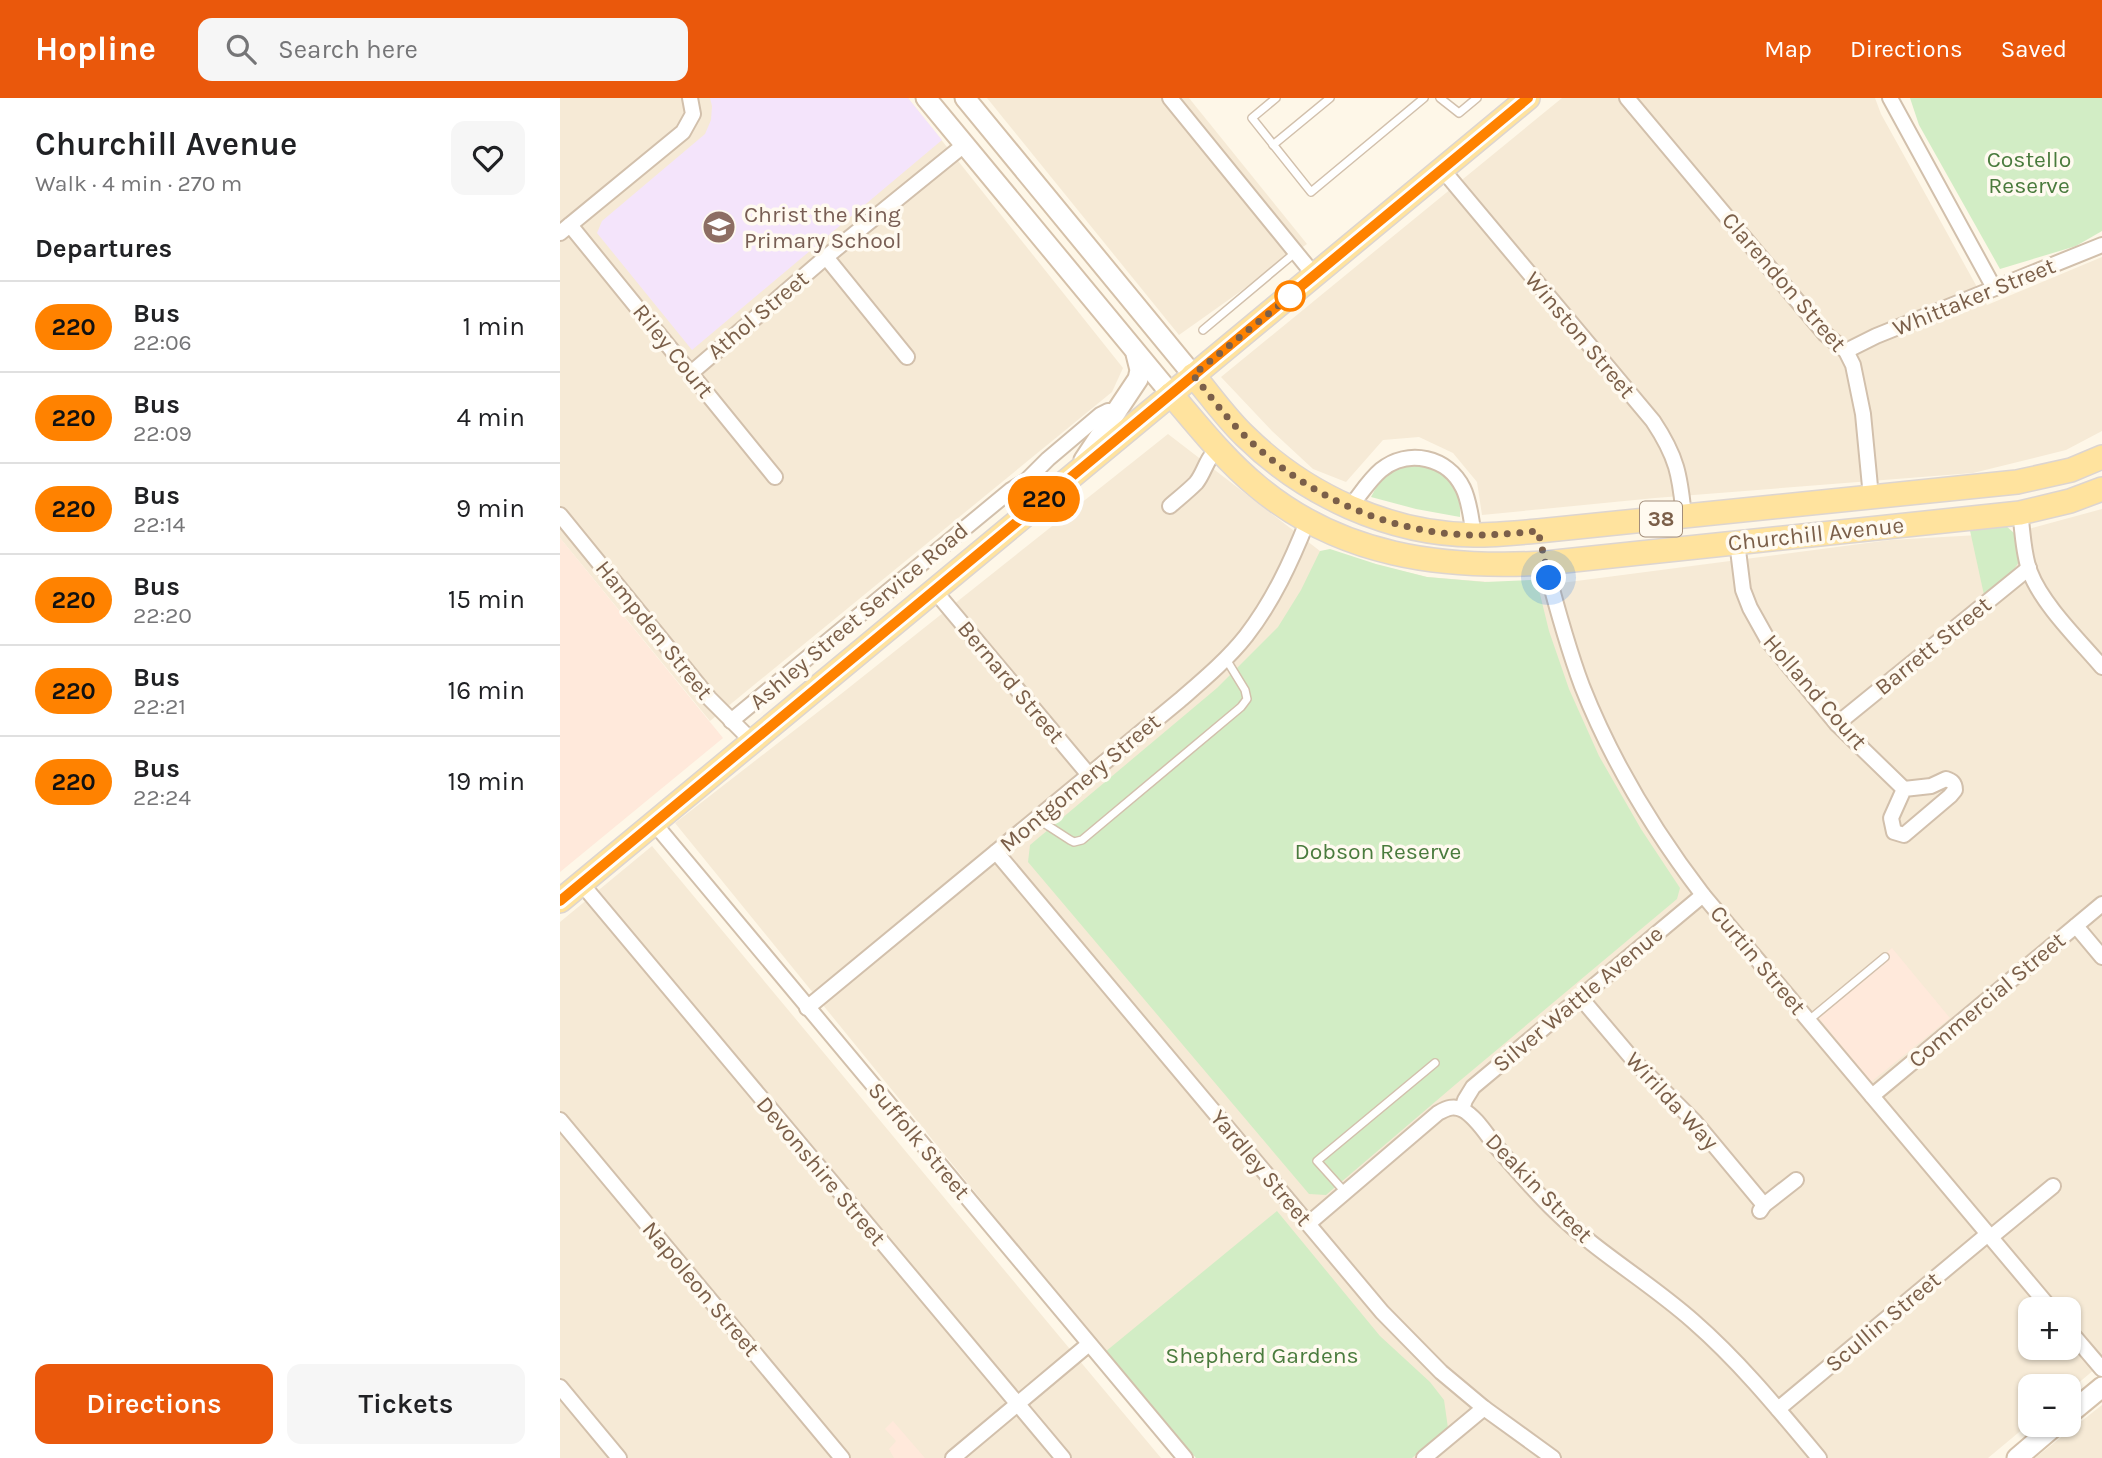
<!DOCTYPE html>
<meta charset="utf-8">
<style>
:root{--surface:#fff;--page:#f6f6f6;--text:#202124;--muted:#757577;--line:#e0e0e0;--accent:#ea580c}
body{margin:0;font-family:Karla,sans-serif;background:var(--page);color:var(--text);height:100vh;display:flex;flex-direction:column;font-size:26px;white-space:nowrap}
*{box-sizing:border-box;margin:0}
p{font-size:23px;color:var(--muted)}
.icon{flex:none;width:38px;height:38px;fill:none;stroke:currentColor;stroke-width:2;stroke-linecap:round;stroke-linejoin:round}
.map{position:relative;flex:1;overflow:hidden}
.panel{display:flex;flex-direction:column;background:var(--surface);width:560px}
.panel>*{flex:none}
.badge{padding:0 14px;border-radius:23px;font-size:24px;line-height:46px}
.controls{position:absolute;left:1458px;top:1199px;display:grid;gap:14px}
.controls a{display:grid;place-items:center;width:63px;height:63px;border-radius:14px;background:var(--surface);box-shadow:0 2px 5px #0004;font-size:35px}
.you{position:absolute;width:35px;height:35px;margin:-18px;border:5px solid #fff;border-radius:50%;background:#1a73e8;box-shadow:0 0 0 10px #1a73e833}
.map>.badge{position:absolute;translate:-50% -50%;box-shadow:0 0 0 4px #fff}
h2{padding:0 35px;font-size:26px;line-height:63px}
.round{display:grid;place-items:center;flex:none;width:74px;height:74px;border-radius:14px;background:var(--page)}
.head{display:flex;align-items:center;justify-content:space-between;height:119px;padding:0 35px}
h1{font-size:33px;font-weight:600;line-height:52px}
.button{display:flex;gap:14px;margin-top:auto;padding:14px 35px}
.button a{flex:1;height:80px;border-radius:14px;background:var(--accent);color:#fff;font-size:28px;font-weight:600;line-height:80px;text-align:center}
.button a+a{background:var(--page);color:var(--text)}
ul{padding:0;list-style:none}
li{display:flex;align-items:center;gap:21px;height:91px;padding:0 35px;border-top:2px solid var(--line)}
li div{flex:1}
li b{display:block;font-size:26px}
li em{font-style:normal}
li .badge{min-width:77px;font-weight:700;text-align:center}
header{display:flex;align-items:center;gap:42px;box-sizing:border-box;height:98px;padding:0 35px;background:var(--accent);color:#fff}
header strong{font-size:33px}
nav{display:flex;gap:38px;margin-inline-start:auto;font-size:24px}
.search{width:490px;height:63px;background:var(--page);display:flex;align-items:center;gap:18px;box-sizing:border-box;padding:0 24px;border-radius:14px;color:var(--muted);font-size:26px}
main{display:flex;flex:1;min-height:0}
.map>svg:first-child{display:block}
.residential{fill:#f6ead6;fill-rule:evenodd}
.commercial{fill:#ffe9db}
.education{fill:#f4e4fb}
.green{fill:#d2edc5}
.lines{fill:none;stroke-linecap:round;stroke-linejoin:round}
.lane-casing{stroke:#d2c0ac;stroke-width:10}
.street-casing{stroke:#d2c0ac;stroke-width:18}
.secondary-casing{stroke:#d5c1aa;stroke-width:23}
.primary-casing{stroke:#ddd5d0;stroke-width:26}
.lane{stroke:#fff;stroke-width:7}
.street{stroke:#fff;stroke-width:14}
.secondary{stroke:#fff;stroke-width:19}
.primary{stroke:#ffe39e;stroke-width:23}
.line-casing{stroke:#fff;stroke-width:16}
.line{stroke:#ff8200;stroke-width:10}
.walk{stroke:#7b5f49;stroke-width:7;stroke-dasharray:0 12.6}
.stop-dot{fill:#fff;stroke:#ff8200;stroke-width:3.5}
.labels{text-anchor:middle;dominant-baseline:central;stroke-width:7;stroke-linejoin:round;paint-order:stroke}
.shield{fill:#fffaf0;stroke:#a38e7b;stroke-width:2}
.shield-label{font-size:21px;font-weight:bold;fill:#7b5f49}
.park-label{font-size:23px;fill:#4a7b3d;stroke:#fffaf0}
.education-label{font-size:23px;fill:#785e54;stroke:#fffaf0;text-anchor:start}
.street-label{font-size:23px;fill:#7b5f49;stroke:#fffaf0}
</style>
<header>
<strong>Hopline</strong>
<div class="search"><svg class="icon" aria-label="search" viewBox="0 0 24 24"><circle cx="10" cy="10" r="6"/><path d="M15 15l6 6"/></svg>Search here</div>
<nav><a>Map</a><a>Directions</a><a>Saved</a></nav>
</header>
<main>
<section class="panel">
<div class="head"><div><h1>Churchill Avenue</h1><p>Walk · 4 min · 270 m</p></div><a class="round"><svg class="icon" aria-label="heart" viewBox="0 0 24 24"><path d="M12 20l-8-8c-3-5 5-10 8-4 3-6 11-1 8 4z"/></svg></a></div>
<h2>Departures</h2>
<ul>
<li><span class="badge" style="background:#ff8200;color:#111">220</span><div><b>Bus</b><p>22:06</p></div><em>1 min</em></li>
<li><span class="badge" style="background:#ff8200;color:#111">220</span><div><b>Bus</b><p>22:09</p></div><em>4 min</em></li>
<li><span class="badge" style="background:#ff8200;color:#111">220</span><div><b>Bus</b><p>22:14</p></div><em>9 min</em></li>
<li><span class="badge" style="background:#ff8200;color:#111">220</span><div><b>Bus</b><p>22:20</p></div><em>15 min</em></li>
<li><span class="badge" style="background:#ff8200;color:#111">220</span><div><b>Bus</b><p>22:21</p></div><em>16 min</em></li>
<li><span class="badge" style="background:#ff8200;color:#111">220</span><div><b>Bus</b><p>22:24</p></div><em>19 min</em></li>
</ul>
<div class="button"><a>Directions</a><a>Tickets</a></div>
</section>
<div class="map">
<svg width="1542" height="1360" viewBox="0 0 1542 1360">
<rect width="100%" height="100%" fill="#fef7e8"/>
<!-- residential -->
<g class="residential">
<polygon points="0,0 348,0 563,270 552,294 150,623 0,440"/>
<polygon points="427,0 629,0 747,146 619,237"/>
<polygon points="1002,0 1315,0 1321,16 1427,207 1542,159 1542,333 1506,352 1413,375 1095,400 922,417 917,384 893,355 859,339 823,342 786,384 753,371 712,333 661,279"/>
<path d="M608,336L760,453L867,479L978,488L1330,442L1454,435L1542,411V1265L1509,1293L1508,1288H1470V1325L1428,1360H636L545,1254L115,725L281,596ZM1470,1211H1508V1250H1470Z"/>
<polygon points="92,748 524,1268 601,1360 0,1360 0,824"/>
<polygon points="1542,1307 1542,1360 1475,1360"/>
</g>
<!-- commercial -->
<g class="commercial">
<polygon points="0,440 163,640 0,774"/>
<polygon points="1332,850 1390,920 1311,984 1254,914"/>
<polygon points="333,1323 365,1360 334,1360 329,1351 336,1343 325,1331"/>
</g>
<!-- education -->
<polygon class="education" points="150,0 348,0 382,42 132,252 37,135 42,123 145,36 151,22 152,8"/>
<!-- green -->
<g class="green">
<polygon points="1350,0 1542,0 1542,133 1516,148 1440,171 1359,27"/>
<path d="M849,367C882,367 902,385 900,419L856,411L811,399C819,382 830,372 849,367Z"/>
<polygon points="1445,427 1454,435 1459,464 1452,474 1424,497 1409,428"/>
<polygon points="770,451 816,466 867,479 925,484 971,482 978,488 989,533 1009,591 1039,658 1081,731 1120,790 1117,801 896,986 766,1097 749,1096 468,764 470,747 657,590 718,529 741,492 760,453"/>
<polygon points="717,1113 820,1238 870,1284 884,1302 888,1330 852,1360 636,1360 545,1254"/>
</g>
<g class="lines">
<defs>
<g id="lane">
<polyline points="716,0 692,20 751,94 864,0"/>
<polyline points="880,0 899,15 917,0"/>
<polyline points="713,47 770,0"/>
<polyline points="643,232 736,154"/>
<polyline points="476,720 510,742 514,744 522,742 681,609 687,601 685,592 666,561"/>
<polyline points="1249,922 1325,859"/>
<polyline points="785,1094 757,1063 875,965"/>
</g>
<g id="street">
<polyline points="610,0 755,178"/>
<polyline points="1067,0 1265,236 1286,253 1293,267 1303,316 1311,399"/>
<polyline points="1330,0 1434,190"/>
<path d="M882,71L1093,323C1117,359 1120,377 1124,419"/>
<polyline points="10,127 215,379"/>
<polyline points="0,135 123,34 133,16 130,0"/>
<polyline points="266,159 347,259"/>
<polyline points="1286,253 1316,238 1542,147"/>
<polyline points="131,275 266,159 404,47"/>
<path d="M610,408C618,401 628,393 636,385C645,374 646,360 658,351"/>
<path d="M790,409C800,397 809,382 821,372C848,350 888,359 903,390C910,404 911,422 914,437"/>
<path d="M1460,415C1463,434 1463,456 1470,474C1482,506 1519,542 1542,569"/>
<polyline points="0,417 149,600 192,643"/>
<polyline points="1177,444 1183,492 1190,510 1209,544 1277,626 1344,691"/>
<path d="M985,465C996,507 1007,548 1022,588C1052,664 1094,733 1143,797L1491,1211"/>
<polyline points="374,492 529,677"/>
<polyline points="171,623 451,392 466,383 488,361 540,317 548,313 558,314"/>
<polyline points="1277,626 1469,470"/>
<path d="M1386,681C1392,683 1395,685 1395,692L1390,698L1344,737L1334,734L1331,720L1344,691L1371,688Z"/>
<polyline points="94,725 625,1360"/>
<polyline points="436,754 822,1214 881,1274 924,1310 993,1360"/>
<polyline points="21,785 503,1360"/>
<polyline points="1516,828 1542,859"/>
<polyline points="1020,899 1075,964 1134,1023 1204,1107"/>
<path d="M247,910L620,602C643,582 667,562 686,538C713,503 731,464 747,424"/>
<polyline points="1312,998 1542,806"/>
<polyline points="902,1011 905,1002 913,989 1143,797"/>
<polyline points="0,1022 282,1360"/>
<polyline points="1200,1113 1204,1107 1236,1082"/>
<path d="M748,1126L878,1015C887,1010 894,1007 903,1012C916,1019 926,1036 935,1047C955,1070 974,1093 996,1114C1038,1155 1089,1184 1133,1223C1180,1264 1219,1312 1259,1360"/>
<polyline points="1431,1139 1493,1088"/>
<polyline points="1508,1231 1542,1271"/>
<polyline points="0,1289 59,1360"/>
<polyline points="1218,1311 1428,1136"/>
<polyline points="393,1360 529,1246"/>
<polyline points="864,1360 924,1310"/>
</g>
<g id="secondary">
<polyline points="366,0 611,296"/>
<polyline points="405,0 633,277"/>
<polyline points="524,362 578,281 580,272 576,256"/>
<polyline points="1508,1317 1542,1289"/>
<polyline points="1457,1360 1497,1326"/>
</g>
<g id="primary">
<path d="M633,277C650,297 666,320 685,338C745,397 829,436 914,437C936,437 957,435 978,433L1457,384L1511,372L1542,359"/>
<path d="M611,296C639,329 665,362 698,389C781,458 882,471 985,465L1460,415L1510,403L1542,391"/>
<polyline points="0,803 968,0"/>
</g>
</defs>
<!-- lane casing -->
<use href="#lane" class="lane-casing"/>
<!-- street casing -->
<use href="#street" class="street-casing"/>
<!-- secondary casing -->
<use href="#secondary" class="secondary-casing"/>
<!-- primary casing -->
<use href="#primary" class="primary-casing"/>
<!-- lane -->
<use href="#lane" class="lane"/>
<!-- street -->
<use href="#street" class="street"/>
<!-- secondary -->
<use href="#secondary" class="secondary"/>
<!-- primary -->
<use href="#primary" class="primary"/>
</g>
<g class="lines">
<defs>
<polyline id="line" points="0,803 968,0"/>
</defs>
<!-- line casing -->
<use href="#line" class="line-casing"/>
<!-- line -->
<use href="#line" class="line"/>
<!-- walk -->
<path class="walk" d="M730,198L734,195L633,277C650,297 666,320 685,338C745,397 829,436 914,437C936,437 957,435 978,433L989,480"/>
</g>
<!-- icons -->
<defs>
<symbol id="school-disc" viewBox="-11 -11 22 22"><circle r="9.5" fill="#8d6e63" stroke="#fffaf0"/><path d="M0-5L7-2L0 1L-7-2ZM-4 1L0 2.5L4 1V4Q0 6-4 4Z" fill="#fff"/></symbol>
</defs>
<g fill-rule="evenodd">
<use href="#school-disc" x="140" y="110" width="38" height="38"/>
</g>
<!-- markers -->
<circle class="stop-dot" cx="730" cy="198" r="14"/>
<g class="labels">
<!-- shield labels -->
<rect class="shield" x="1080" y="403.5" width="42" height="35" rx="5"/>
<g class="shield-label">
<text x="1101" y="421">38</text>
</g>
<!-- park labels -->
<g class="park-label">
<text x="1469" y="61">Costello<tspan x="1469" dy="26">Reserve</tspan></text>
<text x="818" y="753">Dobson Reserve</text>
<text x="702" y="1257">Shepherd Gardens</text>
</g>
<!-- education labels -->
<g class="education-label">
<text x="184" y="116">Christ the King<tspan x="184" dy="26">Primary School</tspan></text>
</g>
<!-- street labels -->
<g class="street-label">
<text transform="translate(1224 184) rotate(49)">Clarendon Street</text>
<text transform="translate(1414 199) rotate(-22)">Whittaker Street</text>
<text transform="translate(198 217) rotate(-40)">Athol Street</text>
<text transform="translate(1020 237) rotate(50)">Winston Street</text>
<text transform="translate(113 253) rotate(51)">Riley Court</text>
<text transform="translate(1256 436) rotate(-6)">Churchill Avenue</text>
<text transform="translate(299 518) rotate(-40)">Ashley Street Service Road</text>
<text transform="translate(94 532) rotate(51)">Hampden Street</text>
<text transform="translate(1373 548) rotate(-39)">Barrett Street</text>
<text transform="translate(451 584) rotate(50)">Bernard Street</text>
<text transform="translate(1255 594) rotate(49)">Holland Court</text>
<text transform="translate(520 685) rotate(-40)">Montgomery Street</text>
<text transform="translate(1198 862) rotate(50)">Curtin Street</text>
<text transform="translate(1018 901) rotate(-40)">Silver Wattle Avenue</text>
<text transform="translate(1427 902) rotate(-40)">Commercial Street</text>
<text transform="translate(1112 1003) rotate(47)">Wirilda Way</text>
<text transform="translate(359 1043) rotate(50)">Suffolk Street</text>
<text transform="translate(701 1070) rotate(50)">Yardley Street</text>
<text transform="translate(261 1073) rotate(50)">Devonshire Street</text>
<text transform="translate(979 1090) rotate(46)">Deakin Street</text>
<text transform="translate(141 1191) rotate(50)">Napoleon Street</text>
<text transform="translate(1323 1224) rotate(-40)">Scullin Street</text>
</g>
</g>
</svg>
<div class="controls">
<a>+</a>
<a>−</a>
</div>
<div class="you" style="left:989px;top:480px"></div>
<b class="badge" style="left:484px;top:401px;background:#ff8200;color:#111">220</b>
</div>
</main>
